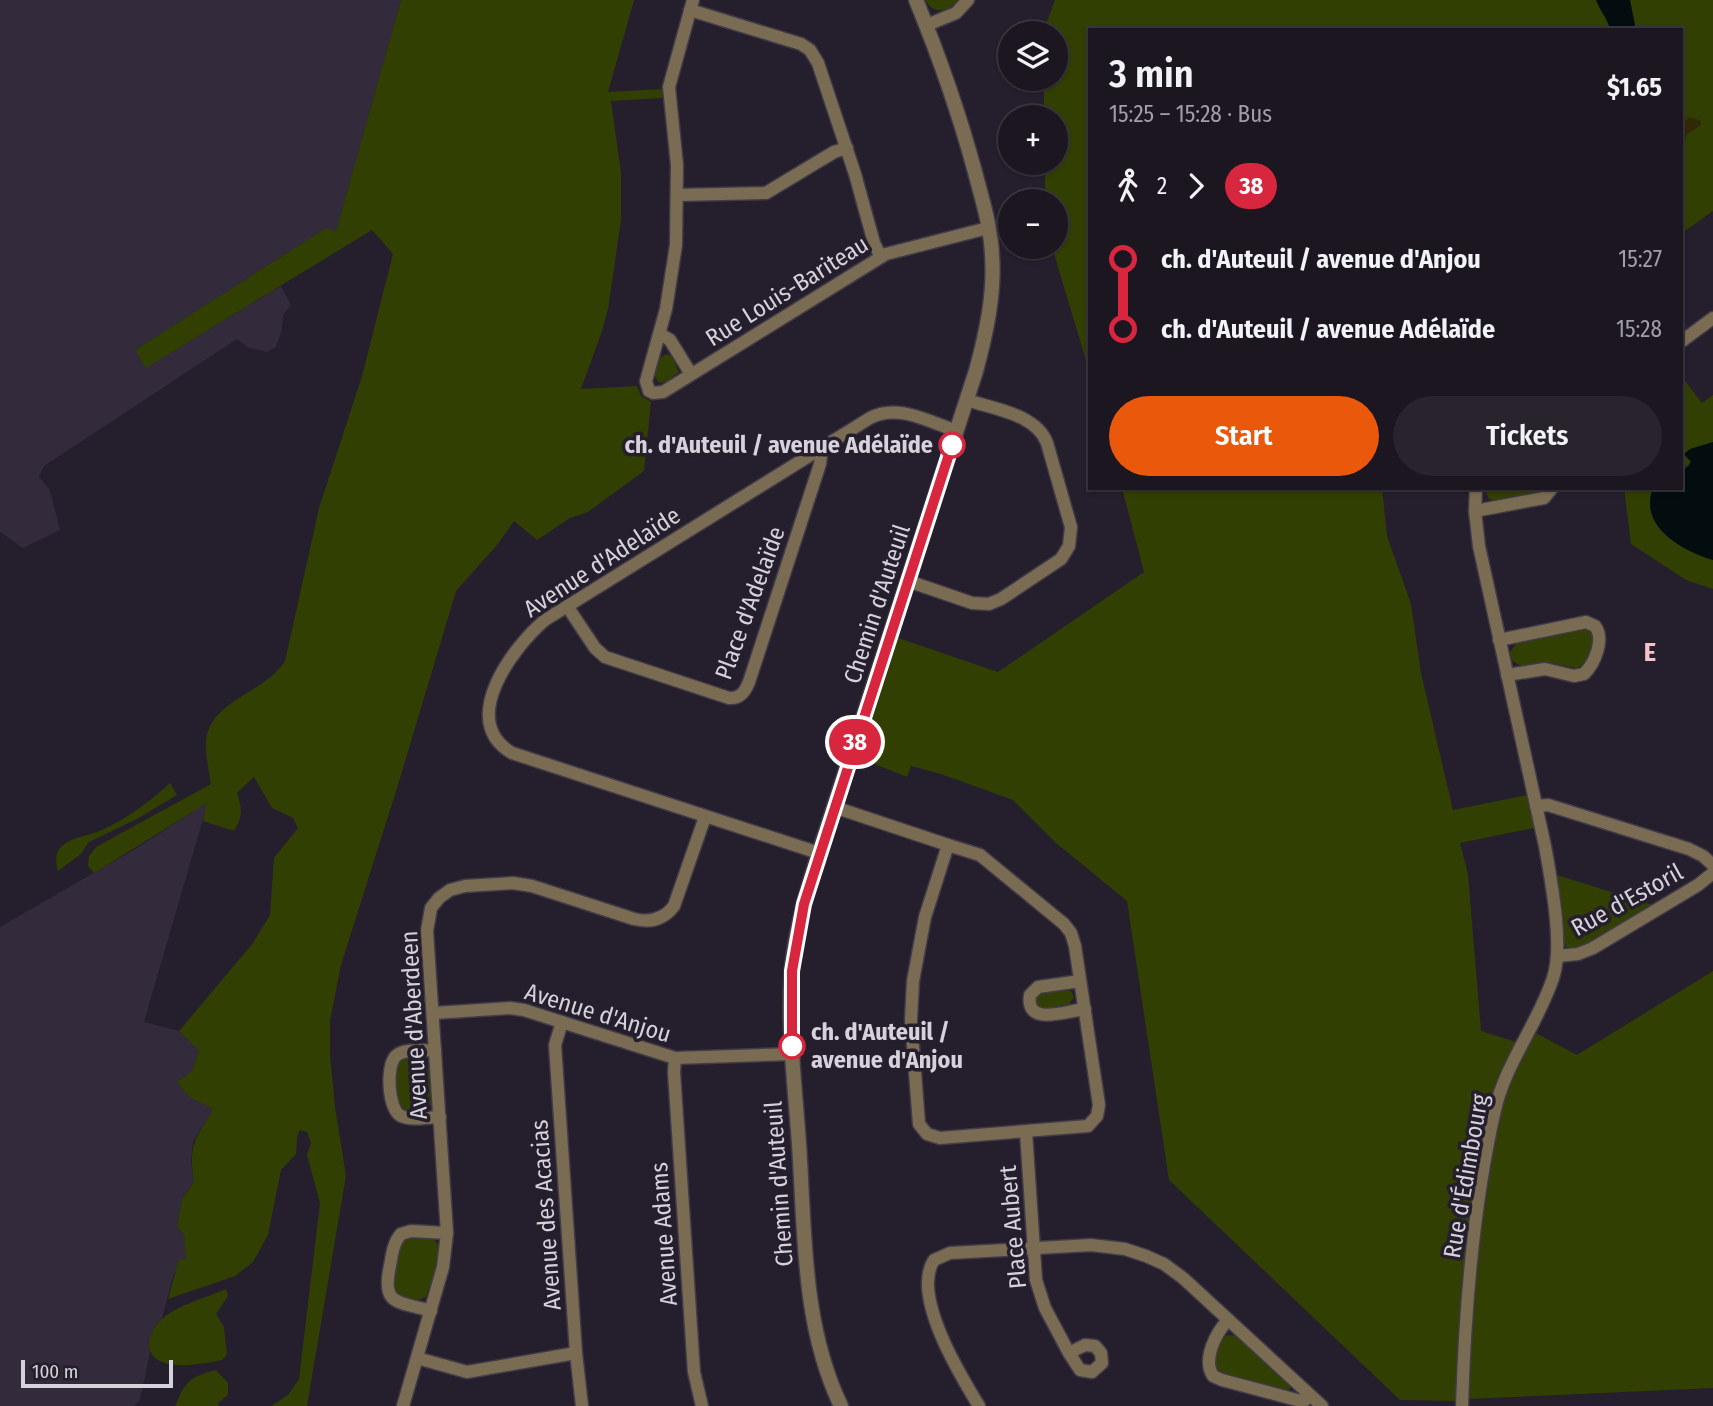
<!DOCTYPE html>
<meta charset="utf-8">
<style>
:root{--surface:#1c1621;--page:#29232e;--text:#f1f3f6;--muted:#a09fa5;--line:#3a353f;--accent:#ea580c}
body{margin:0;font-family:"Fira Sans Condensed",sans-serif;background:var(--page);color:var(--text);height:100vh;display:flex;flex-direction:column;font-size:26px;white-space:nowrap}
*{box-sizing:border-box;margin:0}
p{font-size:23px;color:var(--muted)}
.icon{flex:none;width:38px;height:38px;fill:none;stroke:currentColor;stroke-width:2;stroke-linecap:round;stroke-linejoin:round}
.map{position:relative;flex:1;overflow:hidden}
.details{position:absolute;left:1088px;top:28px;width:595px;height:462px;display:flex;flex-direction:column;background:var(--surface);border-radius:0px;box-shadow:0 2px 5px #0004,0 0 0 2px var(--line)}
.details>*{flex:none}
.badge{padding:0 14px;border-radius:23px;font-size:24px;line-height:46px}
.buttons{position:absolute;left:998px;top:21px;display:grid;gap:14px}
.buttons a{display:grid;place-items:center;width:70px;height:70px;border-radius:50%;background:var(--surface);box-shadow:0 2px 5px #0004,0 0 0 2px var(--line);font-size:35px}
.scale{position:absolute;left:21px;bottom:18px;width:152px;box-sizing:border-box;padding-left:7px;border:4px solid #d6d2db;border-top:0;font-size:19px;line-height:24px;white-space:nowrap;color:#d6d2db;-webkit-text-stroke:5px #251e2c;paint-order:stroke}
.map>.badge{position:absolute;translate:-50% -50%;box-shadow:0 0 0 4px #fff}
.legs{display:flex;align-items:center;gap:10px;height:77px;padding:0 21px;font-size:23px}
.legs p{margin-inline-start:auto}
.overview{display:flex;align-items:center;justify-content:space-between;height:119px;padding:0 21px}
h1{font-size:38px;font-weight:600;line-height:52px}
.button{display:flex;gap:14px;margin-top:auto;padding:14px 21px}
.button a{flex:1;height:80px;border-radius:42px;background:var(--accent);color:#fff;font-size:28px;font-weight:600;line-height:80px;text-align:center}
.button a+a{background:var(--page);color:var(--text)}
ul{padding:0 21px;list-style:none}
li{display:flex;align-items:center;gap:24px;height:70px;font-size:26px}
li i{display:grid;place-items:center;width:10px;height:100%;margin:0 9px;background:currentColor}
li i::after{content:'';width:18px;height:18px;margin:-9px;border:5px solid;border-radius:50%;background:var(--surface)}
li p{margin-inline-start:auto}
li:first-child i{background:linear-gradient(#0000 50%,currentColor 0)}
li:last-child i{background:linear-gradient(currentColor 50%,#0000 0)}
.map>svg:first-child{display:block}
.built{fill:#332a3c}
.green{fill:#313f03}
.sand{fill:#312807}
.water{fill:#030d0f}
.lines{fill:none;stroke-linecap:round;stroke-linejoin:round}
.minor-casing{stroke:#413b48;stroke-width:15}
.tertiary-casing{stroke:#413b48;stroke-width:17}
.minor{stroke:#7a6b53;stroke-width:12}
.tertiary{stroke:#7a6b53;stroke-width:14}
.line-1-casing{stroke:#fff;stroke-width:16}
.line-1{stroke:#d7263d;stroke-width:10}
.stop-1-dot{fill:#fff;stroke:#d7263d;stroke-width:3.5}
.labels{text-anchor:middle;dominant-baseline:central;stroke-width:7;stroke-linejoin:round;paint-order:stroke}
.street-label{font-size:24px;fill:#d6d2db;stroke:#251e2c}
.stop-label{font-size:24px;font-weight:bold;fill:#d6d2db;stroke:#251e2c;text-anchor:end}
.neighbourhood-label{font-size:26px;font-weight:bold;fill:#f5c2c9;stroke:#251e2c}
</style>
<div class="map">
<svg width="1713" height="1406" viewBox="0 0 1713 1406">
<rect width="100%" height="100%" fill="#251e2c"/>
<!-- built -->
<g class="built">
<polygon points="0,0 401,0 336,232 326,228 135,350 147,367 281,286 291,305 283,315 282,329 276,347 267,352 249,348 237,339 44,466 39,477 50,490 60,530 23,548 0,532"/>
<polygon points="208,802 144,1022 179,1031 199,1051 192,1071 177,1082 189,1097 213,1109 193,1142 191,1162 194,1182 182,1199 177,1225 184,1235 187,1260 174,1273 162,1318 155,1327 148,1342 150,1352 140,1400 134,1406 0,1406 0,927 135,849"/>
</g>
<!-- green -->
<g class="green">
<path d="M401,0H634L608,92L662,89V98L611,101L621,173V220L608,309L602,331L581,389L637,386L641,396L651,402L644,471L588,512L570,518L537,540L514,521L497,545L456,591L398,785L341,965L330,1021V1054L335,1107L346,1176L307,1406H271L288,1395L299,1379L320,1203L307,1155L311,1143L307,1132L300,1130L297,1137L296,1154L281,1170L268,1235L253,1262L235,1276L168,1299L179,1259L186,1260L184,1235L177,1226L182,1199L194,1182C188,1145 195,1140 213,1109L189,1097L177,1082L192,1071L199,1051L179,1031L253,943L270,915L274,858L298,828L293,818L272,808L254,777L237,793C242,807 243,818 234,831L203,821L207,803L94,873L88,866L89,856L96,847L211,784C209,770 205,755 206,740C211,700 265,693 285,661L319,508L362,376L393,254L372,230L146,368L135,350L326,228L336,231Z"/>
<path d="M925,0H959C948,11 934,16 925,0Z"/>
<polygon points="1055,0 1713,0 1713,211 1682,233 1682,30 1090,30 1090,374 1052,247 1055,247 1055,201 1045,201 1045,163 1055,163 1055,117 1044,117 1044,79 1055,79 1055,33 1046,33 1046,24"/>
<polygon points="666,354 672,356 679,372 667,381 659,383 654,375 660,358"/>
<polygon points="1682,377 1702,403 1713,395 1713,443 1690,459 1691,462 1684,469 1682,469"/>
<polygon points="1122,488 1382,488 1387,536 1411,604 1421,673 1453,810 1527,795 1534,828 1460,843 1468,874 1481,1031 1516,1042 1502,1071 1462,1289 1457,1401 1400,1400 1169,1180 1127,901 1056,843 1013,800 941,774 911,766 907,777 860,758 898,638 998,672 1144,572"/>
<path d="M1484,488H1545C1533,497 1503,504 1489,499Z"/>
<path d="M1624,488H1653C1638,526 1682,551 1713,560V589L1686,580L1631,544Z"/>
<polygon points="1582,629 1589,630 1594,640 1585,664 1577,668 1546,662 1521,666 1512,661 1510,652 1517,643"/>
<path d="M170,783L177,795L137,819L89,842L81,854L58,871C56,862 54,853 62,846C71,837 91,835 102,830C128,818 149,802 170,783Z"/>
<path d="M1557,875L1653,905C1634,916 1587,952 1566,947L1563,937Z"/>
<polygon points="1713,971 1713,1388 1468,1399 1477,1256 1497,1130 1507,1090 1534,1032 1577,1055"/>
<polygon points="1066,989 1071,991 1074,997 1069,1005 1043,1009 1038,1007 1036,1000 1039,994"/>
<polygon points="420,1057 429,1066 431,1104 425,1112 407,1112 398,1103 395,1069 403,1058"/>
<path d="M408,1237H432L439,1246L435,1270L426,1297L418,1300L397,1295L392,1286C395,1271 394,1244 408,1237Z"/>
<path d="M226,1289L228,1296L216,1314L224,1327L227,1355L222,1360C203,1364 154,1374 149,1347C147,1338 155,1325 162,1319C179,1304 206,1298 226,1289Z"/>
<path d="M1228,1335L1237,1336L1290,1385V1389L1285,1391L1219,1372C1212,1361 1216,1342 1228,1335Z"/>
<path d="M216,1370L228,1383V1395L218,1403L219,1406H175C186,1381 189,1377 216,1370Z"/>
</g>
<!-- sand -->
<polygon class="sand" points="1690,117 1701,121 1701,125 1687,134 1682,150 1682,123"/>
<!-- water -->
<g class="water">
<path d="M1596,0H1630L1636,30H1610C1608,19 1600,11 1596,0Z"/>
<path d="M1713,442V560C1682,551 1638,526 1653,488H1682V469L1688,467L1691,462L1684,454L1690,449Z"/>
</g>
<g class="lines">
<defs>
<g id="minor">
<polyline points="693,0 669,87 677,165 676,245 666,309 646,381 649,391 653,393 663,392 886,254 988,228"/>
<polyline points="690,10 801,44 810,50 818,63 855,174 874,243 881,257"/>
<polyline points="927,25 956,13 968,0"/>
<polyline points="678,195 766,193 834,152 847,148"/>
<polyline points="660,334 670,340 691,374"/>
<polyline points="1682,341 1713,318"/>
<polyline points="1475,511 1544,498 1552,488"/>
<path d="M908,581L972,603L989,604L1001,599L1061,559L1069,546L1071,527L1047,443C1036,414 994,409 967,400"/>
<path d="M567,606L595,648L605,657L729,698C740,699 745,692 749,682L820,464L821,456L818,449"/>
<path d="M1499,640L1586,622L1595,626C1605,639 1595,663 1584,674L1574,676L1545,669L1507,675"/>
<polyline points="1536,806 1548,805 1689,849 1703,856 1713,865"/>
<polyline points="834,807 948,845"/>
<polygon points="948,845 980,855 1064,924 1071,933 1075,946 1099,1105 1097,1116 1088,1126 940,1138 927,1134 919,1124 911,1020 913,981 925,917"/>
<path d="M819,853L512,753C457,721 513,647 545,620L870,418C898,403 929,422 957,431"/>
<polyline points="1557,956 1578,954 1593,948 1698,885 1713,873"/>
<path d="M1080,981L1038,987L1030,995C1025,1027 1066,1011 1085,1009"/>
<polyline points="434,1013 510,1008 524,1010 675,1058 792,1054"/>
<polyline points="562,1022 555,1045 576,1353 582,1406"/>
<path d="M435,1050C425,1051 406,1048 397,1055C385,1064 388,1110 401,1116C412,1121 429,1117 440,1117"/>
<polyline points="675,1058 674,1072 694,1372 702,1406"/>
<polyline points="1026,1132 1036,1280 1045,1308 1069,1353"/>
<path d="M431,1311C398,1301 381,1306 390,1266C392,1255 393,1243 401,1234L411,1231L447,1233"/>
<path d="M1228,1320C1216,1333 1202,1359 1213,1376L1222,1380L1297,1400L1304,1401L1310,1396"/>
<polygon points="1085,1345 1095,1346 1101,1353 1102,1363 1092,1372 1080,1370 1069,1353"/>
<polyline points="417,1358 467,1372 576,1353"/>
<path d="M403,1406L443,1267L447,1233L427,931L431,908L439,898L450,890L465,886L513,883L532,886L634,919C650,923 664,919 674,906L705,817"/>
<path d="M979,1406C960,1375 911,1295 934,1260L950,1253L1091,1245L1125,1249L1146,1256L1164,1264L1183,1278L1322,1406"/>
<path d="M1462,1406C1465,1307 1473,1206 1495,1110C1506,1062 1538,1024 1553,978C1564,946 1551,880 1545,846L1479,546L1475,511L1476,488"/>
</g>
<path id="tertiary" d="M841,1406C802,1325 805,1232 799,1144C795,1086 787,1026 792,968C796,928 807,891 819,853L976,371C986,334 995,294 992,255C991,227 982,199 975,172C959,113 939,56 916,0"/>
</defs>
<!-- minor casing -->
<use href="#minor" class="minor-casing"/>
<!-- tertiary casing -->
<use href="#tertiary" class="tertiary-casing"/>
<!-- minor -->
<use href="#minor" class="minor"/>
<!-- tertiary -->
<use href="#tertiary" class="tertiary"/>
</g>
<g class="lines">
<defs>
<polyline id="line-1" points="792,1046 792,971 804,904 952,445"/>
</defs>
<!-- line-1 casing -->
<use href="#line-1" class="line-1-casing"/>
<!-- line-1 -->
<use href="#line-1" class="line-1"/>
</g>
<!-- markers -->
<g class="stop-1-dot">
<circle cx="952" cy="445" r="12"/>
<circle cx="792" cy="1046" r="12"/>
</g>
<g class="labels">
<!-- street labels -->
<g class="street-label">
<text transform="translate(787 291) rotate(-32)">Rue Louis-Bariteau</text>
<text transform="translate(602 562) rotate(-33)">Avenue d'Adelaïde</text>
<text transform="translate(750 603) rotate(-70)">Place d'Adelaïde</text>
<text transform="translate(877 604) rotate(-72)">Chemin d'Auteuil</text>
<text transform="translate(1627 900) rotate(-29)">Rue d'Estoril</text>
<text transform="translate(598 1013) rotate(17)">Avenue d'Anjou</text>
<text transform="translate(414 1025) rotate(-93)">Avenue d'Aberdeen</text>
<text transform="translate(1466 1176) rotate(-80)">Rue d'Édimbourg</text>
<text transform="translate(779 1184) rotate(-94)">Chemin d'Auteuil</text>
<text transform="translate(546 1215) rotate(-94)">Avenue des Acacias</text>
<text transform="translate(1013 1227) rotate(-95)">Place Aubert</text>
<text transform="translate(664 1234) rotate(-94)">Avenue Adams</text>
</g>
<!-- stop labels -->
<g class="stop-label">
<text x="933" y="445">ch. d'Auteuil / avenue Adélaïde</text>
<text x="811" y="1032" text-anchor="start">ch. d'Auteuil /<tspan x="811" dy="28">avenue d'Anjou</tspan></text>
</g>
<!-- neighbourhood labels -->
<g class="neighbourhood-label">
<text x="1650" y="652">E</text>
</g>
</g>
</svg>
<div class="buttons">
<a><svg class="icon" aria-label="layers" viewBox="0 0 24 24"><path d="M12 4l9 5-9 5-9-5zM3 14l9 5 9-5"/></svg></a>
<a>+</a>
<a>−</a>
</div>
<div class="scale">100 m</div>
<b class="badge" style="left:855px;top:742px;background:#d7263d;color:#fff">38</b>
<section class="details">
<div class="overview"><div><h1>3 min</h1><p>15:25 – 15:28 · Bus</p></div><b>$1.65</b></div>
<div class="legs"><svg class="icon" aria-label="walk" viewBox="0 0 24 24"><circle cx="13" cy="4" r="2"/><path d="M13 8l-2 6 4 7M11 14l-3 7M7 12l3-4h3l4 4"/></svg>2<svg class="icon" aria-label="forward" viewBox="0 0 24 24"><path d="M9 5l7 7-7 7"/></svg><b class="badge" style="background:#d7263d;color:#fff">38</b></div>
<ul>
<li><i style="color:#d7263d"></i><b>ch. d'Auteuil / avenue d'Anjou</b><p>15:27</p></li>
<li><i style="color:#d7263d"></i><b>ch. d'Auteuil / avenue Adélaïde</b><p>15:28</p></li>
</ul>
<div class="button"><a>Start</a><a>Tickets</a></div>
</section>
</div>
